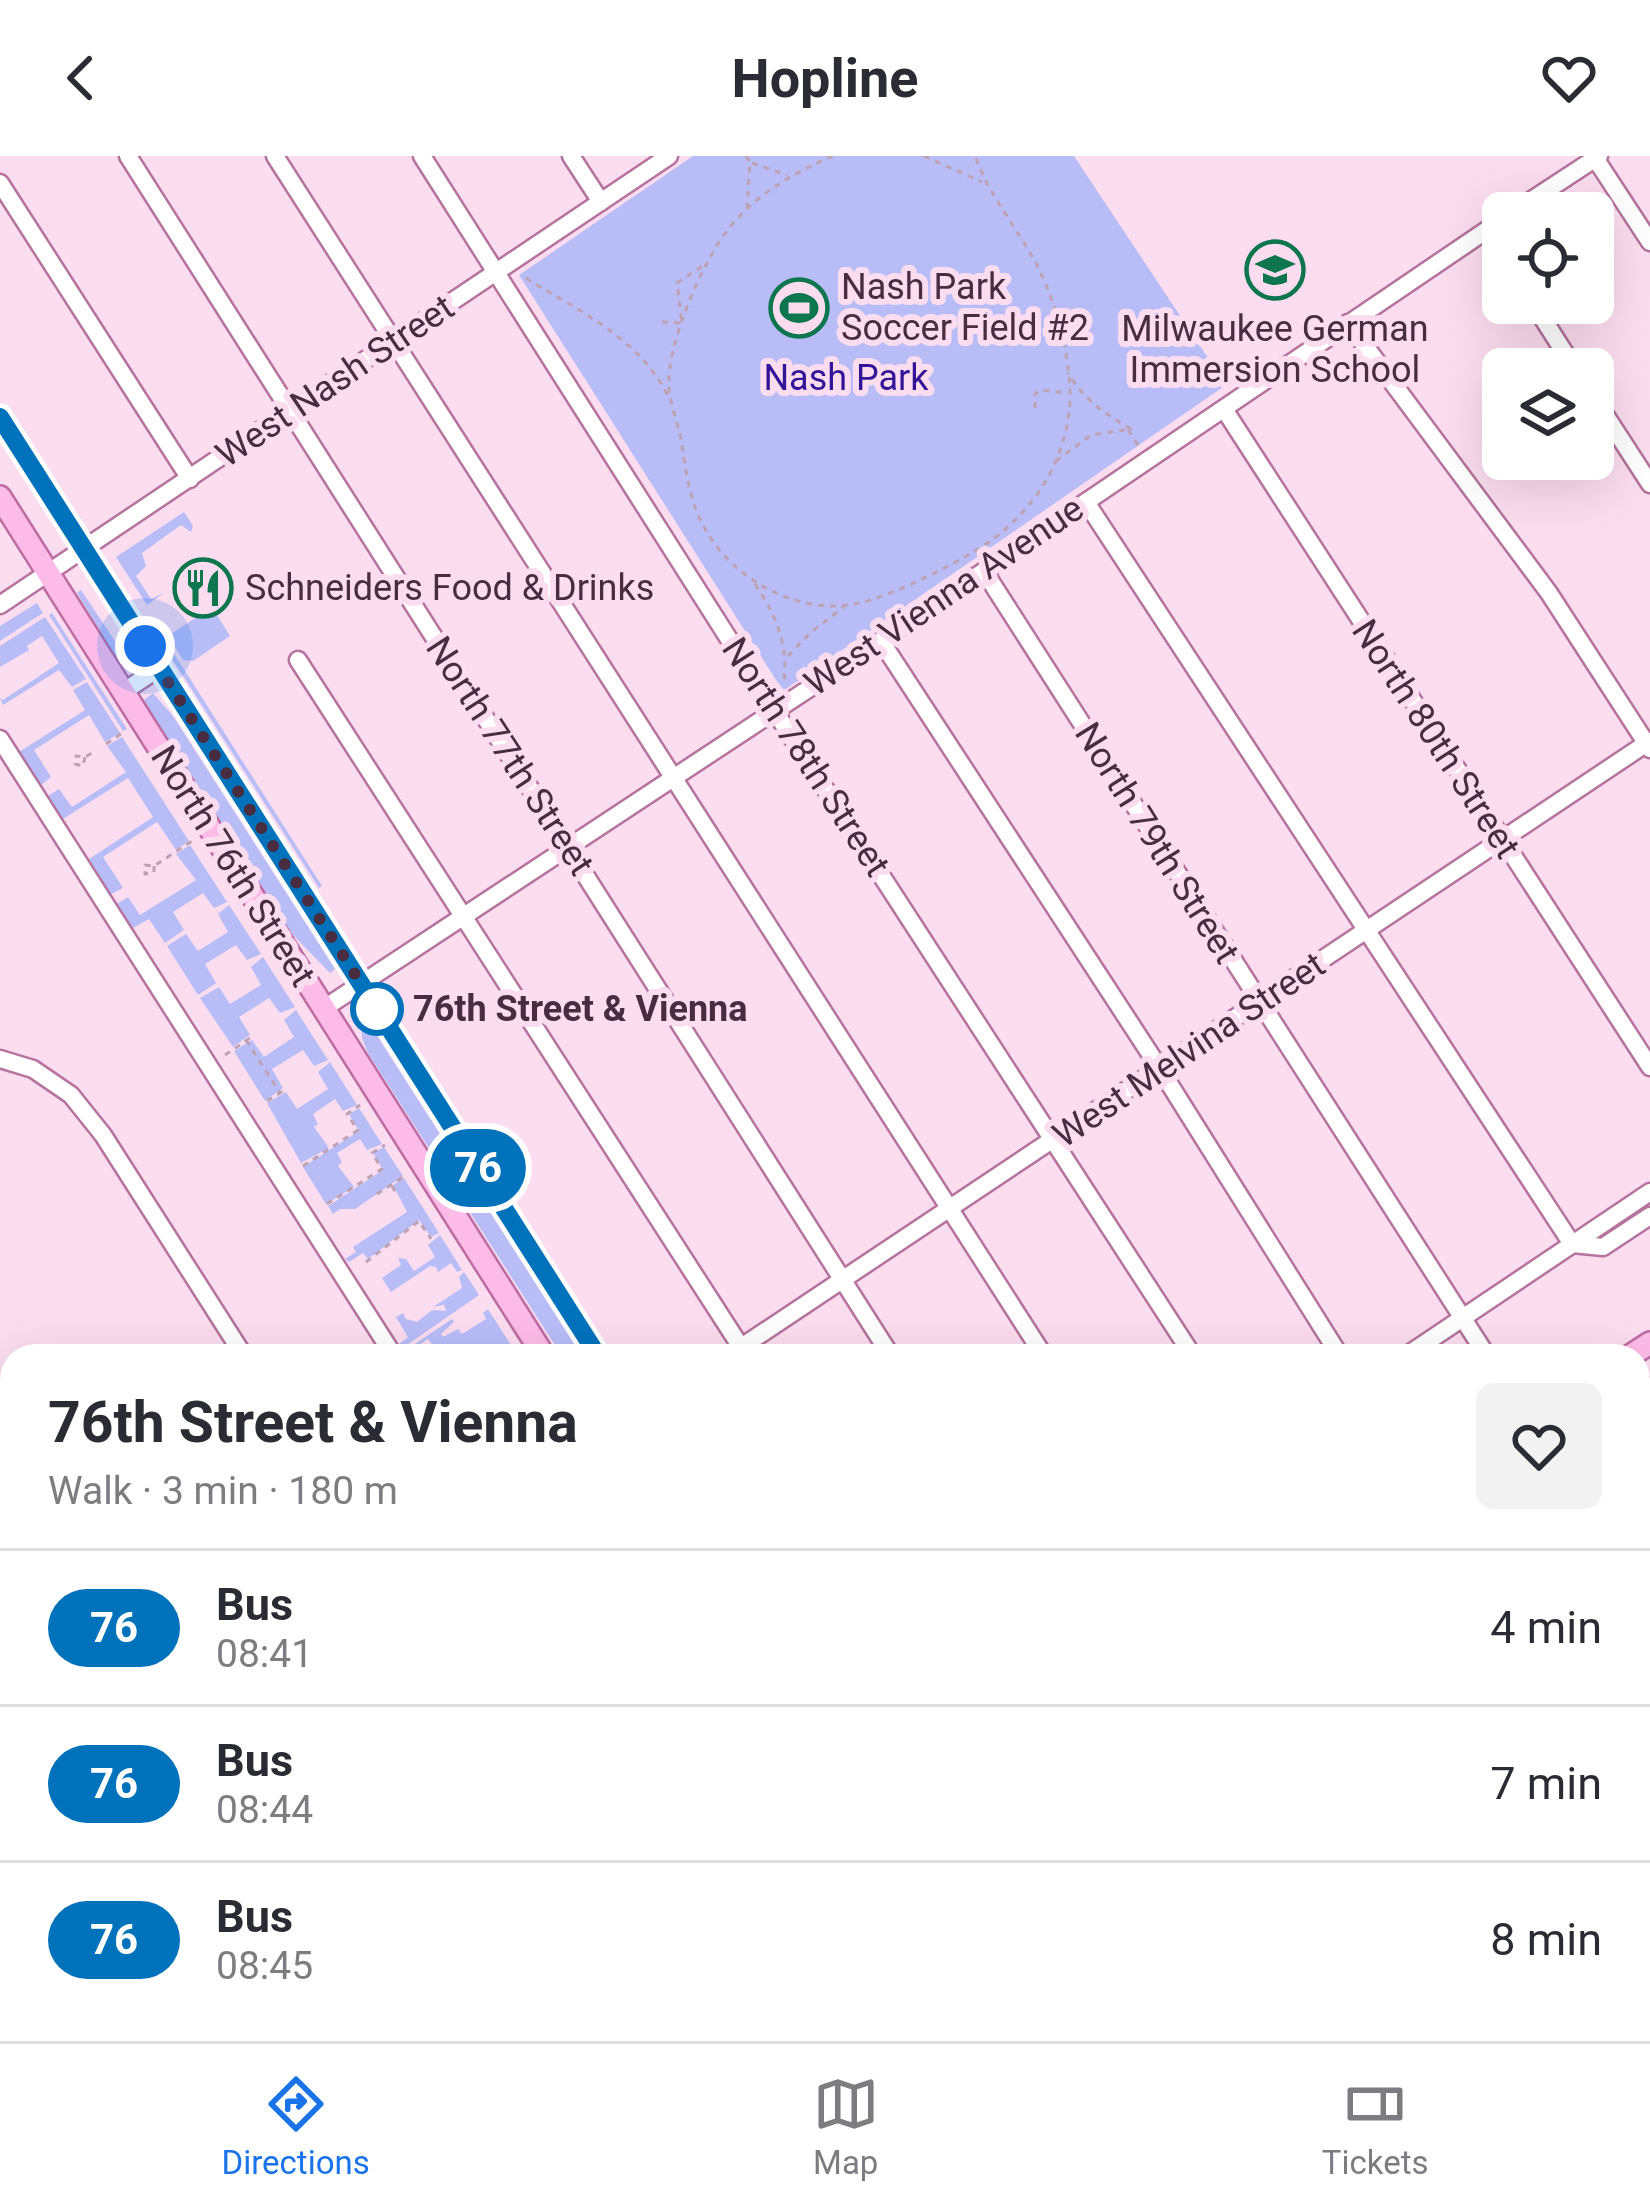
<!DOCTYPE html>
<meta charset="utf-8">
<style>
:root{--surface:#fff;--page:#f2f2f3;--text:#2b2b33;--muted:#7c7c81;--line:#e1e1e2;--accent:#1a73e8}
body{margin:0;font-family:Roboto,sans-serif;background:var(--page);color:var(--text);height:100vh;display:flex;flex-direction:column;font-size:45px;white-space:nowrap}
*{box-sizing:border-box;margin:0}
p{font-size:39px;color:var(--muted)}
.icon{flex:none;width:66px;height:66px;fill:none;stroke:currentColor;stroke-width:2;stroke-linecap:round;stroke-linejoin:round}
.map{position:relative;flex:1;overflow:hidden}
.drawer{position:absolute;left:0px;top:1188px;width:1650px;height:699px;display:flex;flex-direction:column;background:var(--surface);border-radius:36px 36px 0 0;box-shadow:0 12px 48px #0002}
.drawer>*{flex:none}
.badge{padding:0 24px;border-radius:39px;font-size:42px;line-height:78px}
.tools{position:absolute;left:1482px;top:36px;display:grid;gap:24px}
.tools a{display:grid;place-items:center;width:132px;height:132px;border-radius:18px;background:var(--surface);box-shadow:0 12px 48px #0002;font-size:60px}
.you{position:absolute;width:60px;height:60px;margin:-30px;border:9px solid #fff;border-radius:50%;background:#1a73e8;box-shadow:0 0 0 18px #1a73e833}
.map>.badge{position:absolute;translate:-50% -50%;box-shadow:0 0 0 6px #fff}
.round{display:grid;place-items:center;flex:none;width:126px;height:126px;border-radius:18px;background:var(--page)}
.head{display:flex;align-items:center;justify-content:space-between;height:204px;padding:0 48px}
h1{font-size:57px;font-weight:700;line-height:90px}
ul{padding:0;list-style:none}
li{display:flex;align-items:center;gap:36px;height:156px;padding:0 48px;border-top:3px solid var(--line)}
li div{flex:1}
li b{display:block;font-size:45px}
li em{font-style:normal}
li .badge{min-width:132px;font-weight:700;text-align:center}
header{display:flex;justify-content:space-between;align-items:center;height:156px;padding:0 48px;background:var(--surface);font-size:54px;font-weight:700}
.dock{display:flex;justify-content:space-around;align-items:center;height:168px;border-top:3px solid var(--line);background:var(--surface);font-size:33px;color:var(--muted)}
.dock a{display:grid;justify-items:center;gap:6px}
.dock .selected{color:var(--accent)}
.map>svg:first-child{display:block}
.green{fill:#b8bdf8}
.lines{fill:none;stroke-linecap:round;stroke-linejoin:round}
.minor-casing{stroke:#b5739e;stroke-width:21}
.major-casing{stroke:#bd6ca2;stroke-width:26}
.path{stroke:#bea1b3;stroke-width:3;stroke-dasharray:6 6;stroke-linecap:butt}
.minor{stroke:#fff;stroke-width:16}
.major{stroke:#fdbce8;stroke-width:21}
.line-casing{stroke:#fff;stroke-width:27}
.line{stroke:#0072bc;stroke-width:18}
.walk{stroke:#482c3f;stroke-width:12;stroke-dasharray:0 21.6}
.stop-dot{fill:#fff;stroke:#0072bc;stroke-width:6}
.labels{text-anchor:middle;dominant-baseline:central;stroke-width:12;stroke-linejoin:round;paint-order:stroke}
.poi-label{font-size:36px;fill:#482c3f;stroke:#fbddef;text-anchor:start}
.park-label{font-size:36px;fill:#321597;stroke:#fbddef}
.street-label{font-size:36px;fill:#482c3f;stroke:#fbddef}
.stop-label{font-size:36px;font-weight:bold;fill:#482c3f;stroke:#fbddef;text-anchor:start}
</style>
<header><svg class="icon" aria-label="back" viewBox="0 0 24 24"><path d="M15 5l-7 7 7 7"/></svg>Hopline<svg class="icon" aria-label="heart" viewBox="0 0 24 24"><path d="M12 20l-8-8c-3-5 5-10 8-4 3-6 11-1 8 4z"/></svg></header>
<div class="map">
<svg width="1650" height="1885" viewBox="0 0 1650 1885">
<rect width="100%" height="100%" fill="#fbddef"/>
<!-- green -->
<g class="green">
<polygon points="693,0 1074,0 1226,229 783,535 519,119"/>
<polygon points="184,356 193,370 191,376 181,369 142,397 146,410 136,420 151,443 165,436 147,449 116,401"/>
<polygon points="81,434 129,506 121,510 77,437"/>
<polygon points="37,447 43,457 0,485 0,470"/>
<polygon points="212,451 230,480 193,505 183,504 168,480"/>
<polygon points="52,457 127,573 123,575 49,459"/>
<polygon points="45,461 86,523 72,531 59,514 3,549 0,542 3,544 59,507 42,480 27,490 29,494 0,511 0,490"/>
<polygon points="152,463 322,730 319,732 149,467"/>
<polygon points="87,526 120,577 105,586 89,559 34,594 51,621 41,629 19,596 85,554 73,534"/>
<polygon points="153,537 173,560 335,813 330,817 292,778 148,552 144,544"/>
<polygon points="122,581 189,685 176,694 157,666 103,701 123,732 111,738 89,703 153,661 128,622 63,663 48,640 59,633 72,651 126,616 107,590"/>
<polygon points="190,689 227,746 214,752 203,737 173,756 184,774 165,787 149,763 133,772 117,748 128,741 140,759 196,724 176,698"/>
<polygon points="229,749 261,798 247,804 236,789 205,808 216,827 198,839 167,790 186,778 198,795 228,776 218,758"/>
<polygon points="263,801 295,851 280,857 269,842 239,861 250,879 233,891 200,842 219,831 230,848 261,829 251,811"/>
<polygon points="296,854 328,904 314,910 303,894 272,913 283,932 265,945 234,895 252,884 264,901 294,881 284,864"/>
<polygon points="365,861 582,1200 562,1200 368,897 362,882 361,863"/>
<polygon points="330,906 357,949 343,955 335,943 313,958 318,968 314,971 329,992 301,1007 267,947 286,936 297,953 328,933 318,916"/>
<polygon points="359,952 382,988 367,994 360,983 337,997 342,1006 338,1010 354,1031 326,1048 303,1011 359,975 349,958"/>
<polygon points="384,991 403,1020 355,1053 340,1053 333,1058 328,1050 383,1014 373,997"/>
<polygon points="404,1022 439,1077 431,1081 419,1064 368,1103 363,1097 349,1106 345,1103 356,1096 353,1091 407,1056 393,1029"/>
<polygon points="440,1079 462,1114 457,1116 451,1107 438,1116 436,1111 430,1110 391,1136 382,1122 401,1109 398,1102 406,1103 414,1115 435,1101 428,1089"/>
<polygon points="464,1116 479,1139 401,1193 398,1189 408,1181 396,1161 403,1157 406,1163 417,1166 432,1154 446,1155 444,1149 433,1151 462,1132 459,1121"/>
<polygon points="488,1153 511,1189 495,1200 489,1191 475,1200 430,1200 436,1194 428,1183 405,1199 403,1196 452,1163 454,1166 441,1178 443,1181 458,1173 462,1178 486,1163 483,1157"/>
</g>
<g class="lines">
<defs>
<g id="minor">
<polyline points="128,0 891,1200"/>
<polyline points="275,0 1044,1200"/>
<polyline points="422,0 774,554 1193,1200"/>
<polyline points="571,0 601,46"/>
<polyline points="1595,2 1650,86"/>
<polyline points="0,27 190,323"/>
<polyline points="1512,57 1599,0"/>
<polyline points="1486,75 1503,101"/>
<polyline points="1533,147 1575,213"/>
<polyline points="1348,167 1549,437 1650,593"/>
<polyline points="1593,240 1650,328"/>
<polyline points="1224,253 1650,911"/>
<polyline points="1086,346 1572,1088 1603,1091 1650,1060"/>
<polyline points="984,415 1487,1200"/>
<polyline points="0,449 669,0"/>
<polyline points="881,485 1160,913 1340,1200"/>
<polyline points="298,504 746,1199"/>
<polyline points="123,536 159,512"/>
<polyline points="0,583 394,1200"/>
<polyline points="323,853 881,485 1503,63"/>
<polyline points="0,903 33,913 71,939 103,979 244,1200"/>
<polyline points="728,1200 1650,585"/>
<polyline points="1406,1200 1650,1036"/>
<polyline points="0,1269 12,1288"/>
<polyline points="1638,1410 1650,1402"/>
<polyline points="1638,1430 1650,1448"/>
<polyline points="1638,1551 1650,1542"/>
<polyline points="0,1594 12,1600"/>
<polyline points="0,1776 12,1751"/>
<polyline points="251,1875 257,1885"/>
<polyline points="387,1875 393,1885"/>
<polyline points="933,1875 940,1885"/>
<polyline points="1101,1875 1107,1885"/>
<polyline points="1131,1875 1137,1885"/>
<polyline points="746,1885 754,1879 751,1875"/>
<polyline points="1350,1885 1353,1875"/>
<polyline points="1483,1885 1485,1875"/>
</g>
<g id="major">
<polyline points="0,261 598,1200"/>
<polyline points="0,341 544,1200"/>
<polyline points="1630,1200 1650,1187"/>
<polyline points="1638,1241 1650,1233"/>
<polyline points="0,1872 25,1885"/>
<polyline points="976,1875 982,1885"/>
<polyline points="1026,1875 1032,1885"/>
<polyline points="605,1885 620,1875"/>
<polyline points="680,1885 694,1875"/>
</g>
</defs>
<!-- minor casing -->
<use href="#minor" class="minor-casing"/>
<!-- major casing -->
<use href="#major" class="major-casing"/>
<!-- path -->
<g class="path">
<polyline points="746,0 750,6 747,51"/>
<path d="M833,0C793,17 758,37 730,71C703,103 666,190 669,231C670,249 678,266 681,284C686,314 689,344 704,371C729,418 785,452 838,450C877,449 947,412 980,392C1034,358 1072,299 1070,233C1068,191 1054,139 1033,102C1014,68 988,37 975,0"/>
<polyline points="924,0 982,26"/>
<polyline points="752,7 787,19"/>
<path d="M526,122C580,156 640,182 669,242"/>
<polyline points="662,166 682,167 677,127 707,107"/>
<polyline points="1035,252 1035,238 1040,234 1068,237"/>
<polyline points="1128,274 1139,291"/>
<path d="M1056,305L1091,279L1131,273C1104,258 1084,243 1068,217"/>
<path d="M755,428C776,459 788,488 784,525"/>
<polyline points="788,500 811,476 844,451"/>
<polyline points="106,588 122,577"/>
<polyline points="85,601 83,610 75,608 76,600 85,601 95,595"/>
<polyline points="154,710 154,716 145,718 145,709 154,710 192,685"/>
<polyline points="246,884 280,937"/>
<polyline points="225,899 250,882"/>
<polyline points="267,945 283,935"/>
<polyline points="303,1010 358,974 347,958 360,949"/>
<polyline points="392,1030 398,1040"/>
<polyline points="377,1038 405,1020"/>
<polyline points="327,1048 382,1013 372,997 385,989"/>
<polyline points="366,1106 419,1065 431,1083"/>
<polyline points="498,1200 512,1191"/>
</g>
<!-- minor -->
<use href="#minor" class="minor"/>
<!-- major -->
<use href="#major" class="major"/>
</g>
<g class="lines">
<defs>
<polyline id="line" points="0,261 598,1200"/>
</defs>
<!-- line casing -->
<use href="#line" class="line-casing"/>
<!-- line -->
<use href="#line" class="line"/>
<!-- walk -->
<polyline class="walk" points="145,490 385,865 377,853"/>
</g>
<!-- icons -->
<defs>
<symbol id="school-ring" viewBox="-11 -11 22 22"><circle r="9.5" fill="#fbddef" stroke="#0e764e" stroke-width="1.5"/><path d="M0-5L7-2L0 1L-7-2ZM-4 1L0 2.5L4 1V4Q0 6-4 4Z" fill="#0e764e"/></symbol>
<symbol id="stadium-ring" viewBox="-11 -11 22 22"><circle r="9.5" fill="#fbddef" stroke="#0e764e" stroke-width="1.5"/><path d="M0-5a6.5 5 0 1 0 0 10a6.5 5 0 1 0 0-10ZM-3.5-1.8h7v3.6h-7Z" fill="#0e764e"/></symbol>
<symbol id="restaurant-ring" viewBox="-11 -11 22 22"><circle r="9.5" fill="#fbddef" stroke="#0e764e" stroke-width="1.5"/><path d="M-5-6h1v4h1v-4h1v4h1v-4h1v5L-1.5 .5V6h-2V.5L-5-1ZM5-6V6H3V1.5H1.5Q1.5-4 5-6Z" fill="#0e764e"/></symbol>
</defs>
<g fill-rule="evenodd">
<use href="#school-ring" x="1242" y="81" width="66" height="66"/>
<use href="#stadium-ring" x="766" y="119" width="66" height="66"/>
<use href="#restaurant-ring" x="170" y="399" width="66" height="66"/>
</g>
<!-- markers -->
<circle class="stop-dot" cx="377" cy="853" r="24"/>
<g class="labels">
<!-- poi labels -->
<g class="poi-label">
<text x="841" y="131">Nash Park<tspan x="841" dy="41">Soccer Field #2</tspan></text>
<text x="1275" y="173" text-anchor="middle">Milwaukee German<tspan x="1275" dy="41">Immersion School</tspan></text>
<text x="245" y="432">Schneiders Food &amp; Drinks</text>
</g>
<!-- park labels -->
<g class="park-label">
<text x="846" y="222">Nash Park</text>
</g>
<!-- street labels -->
<g class="street-label">
<text transform="translate(335 225) rotate(-34)">West Nash Street</text>
<text transform="translate(944 440) rotate(-34)">West Vienna Avenue</text>
<text transform="translate(1436 583) rotate(57)">North 80th Street</text>
<text transform="translate(510 600) rotate(57)">North 77th Street</text>
<text transform="translate(806 601) rotate(57)">North 78th Street</text>
<text transform="translate(1157 687) rotate(58)">North 79th Street</text>
<text transform="translate(233 710) rotate(58)">North 76th Street</text>
<text transform="translate(1189 894) rotate(-34)">West Melvina Street</text>
</g>
<!-- stop labels -->
<g class="stop-label">
<text x="413" y="853">76th Street &amp; Vienna</text>
</g>
</g>
</svg>
<div class="tools">
<a><svg class="icon" aria-label="locate" viewBox="0 0 24 24"><circle cx="12" cy="12" r="6"/><path d="M12 2v4M12 18v4M2 12h4M18 12h4"/></svg></a>
<a><svg class="icon" aria-label="layers" viewBox="0 0 24 24"><path d="M12 4l9 5-9 5-9-5zM3 14l9 5 9-5"/></svg></a>
</div>
<div class="you" style="left:145px;top:490px"></div>
<b class="badge" style="left:478px;top:1012px;background:#0072bc;color:#fff">76</b>
<section class="drawer">
<div class="head"><div><h1>76th Street &amp; Vienna</h1><p>Walk · 3 min · 180 m</p></div><a class="round"><svg class="icon" aria-label="heart" viewBox="0 0 24 24"><path d="M12 20l-8-8c-3-5 5-10 8-4 3-6 11-1 8 4z"/></svg></a></div>
<ul>
<li><span class="badge" style="background:#0072bc;color:#fff">76</span><div><b>Bus</b><p>08:41</p></div><em>4 min</em></li>
<li><span class="badge" style="background:#0072bc;color:#fff">76</span><div><b>Bus</b><p>08:44</p></div><em>7 min</em></li>
<li><span class="badge" style="background:#0072bc;color:#fff">76</span><div><b>Bus</b><p>08:45</p></div><em>8 min</em></li>
</ul>
</section>
</div>
<nav class="dock">
<a class="selected"><svg class="icon" aria-label="directions" viewBox="0 0 24 24"><path d="M12 3l9 9-9 9-9-9zM9 14v-3h6M13 9l2 2-2 2"/></svg>Directions</a>
<a><svg class="icon" aria-label="map" viewBox="0 0 24 24"><path d="M3 6l6-2 6 2 6-2v14l-6 2-6-2-6 2zM9 4v14M15 6v14"/></svg>Map</a>
<a><svg class="icon" aria-label="tickets" viewBox="0 0 24 24"><path d="M3 7h18v10H3zM15 7v10"/></svg>Tickets</a>
</nav>
